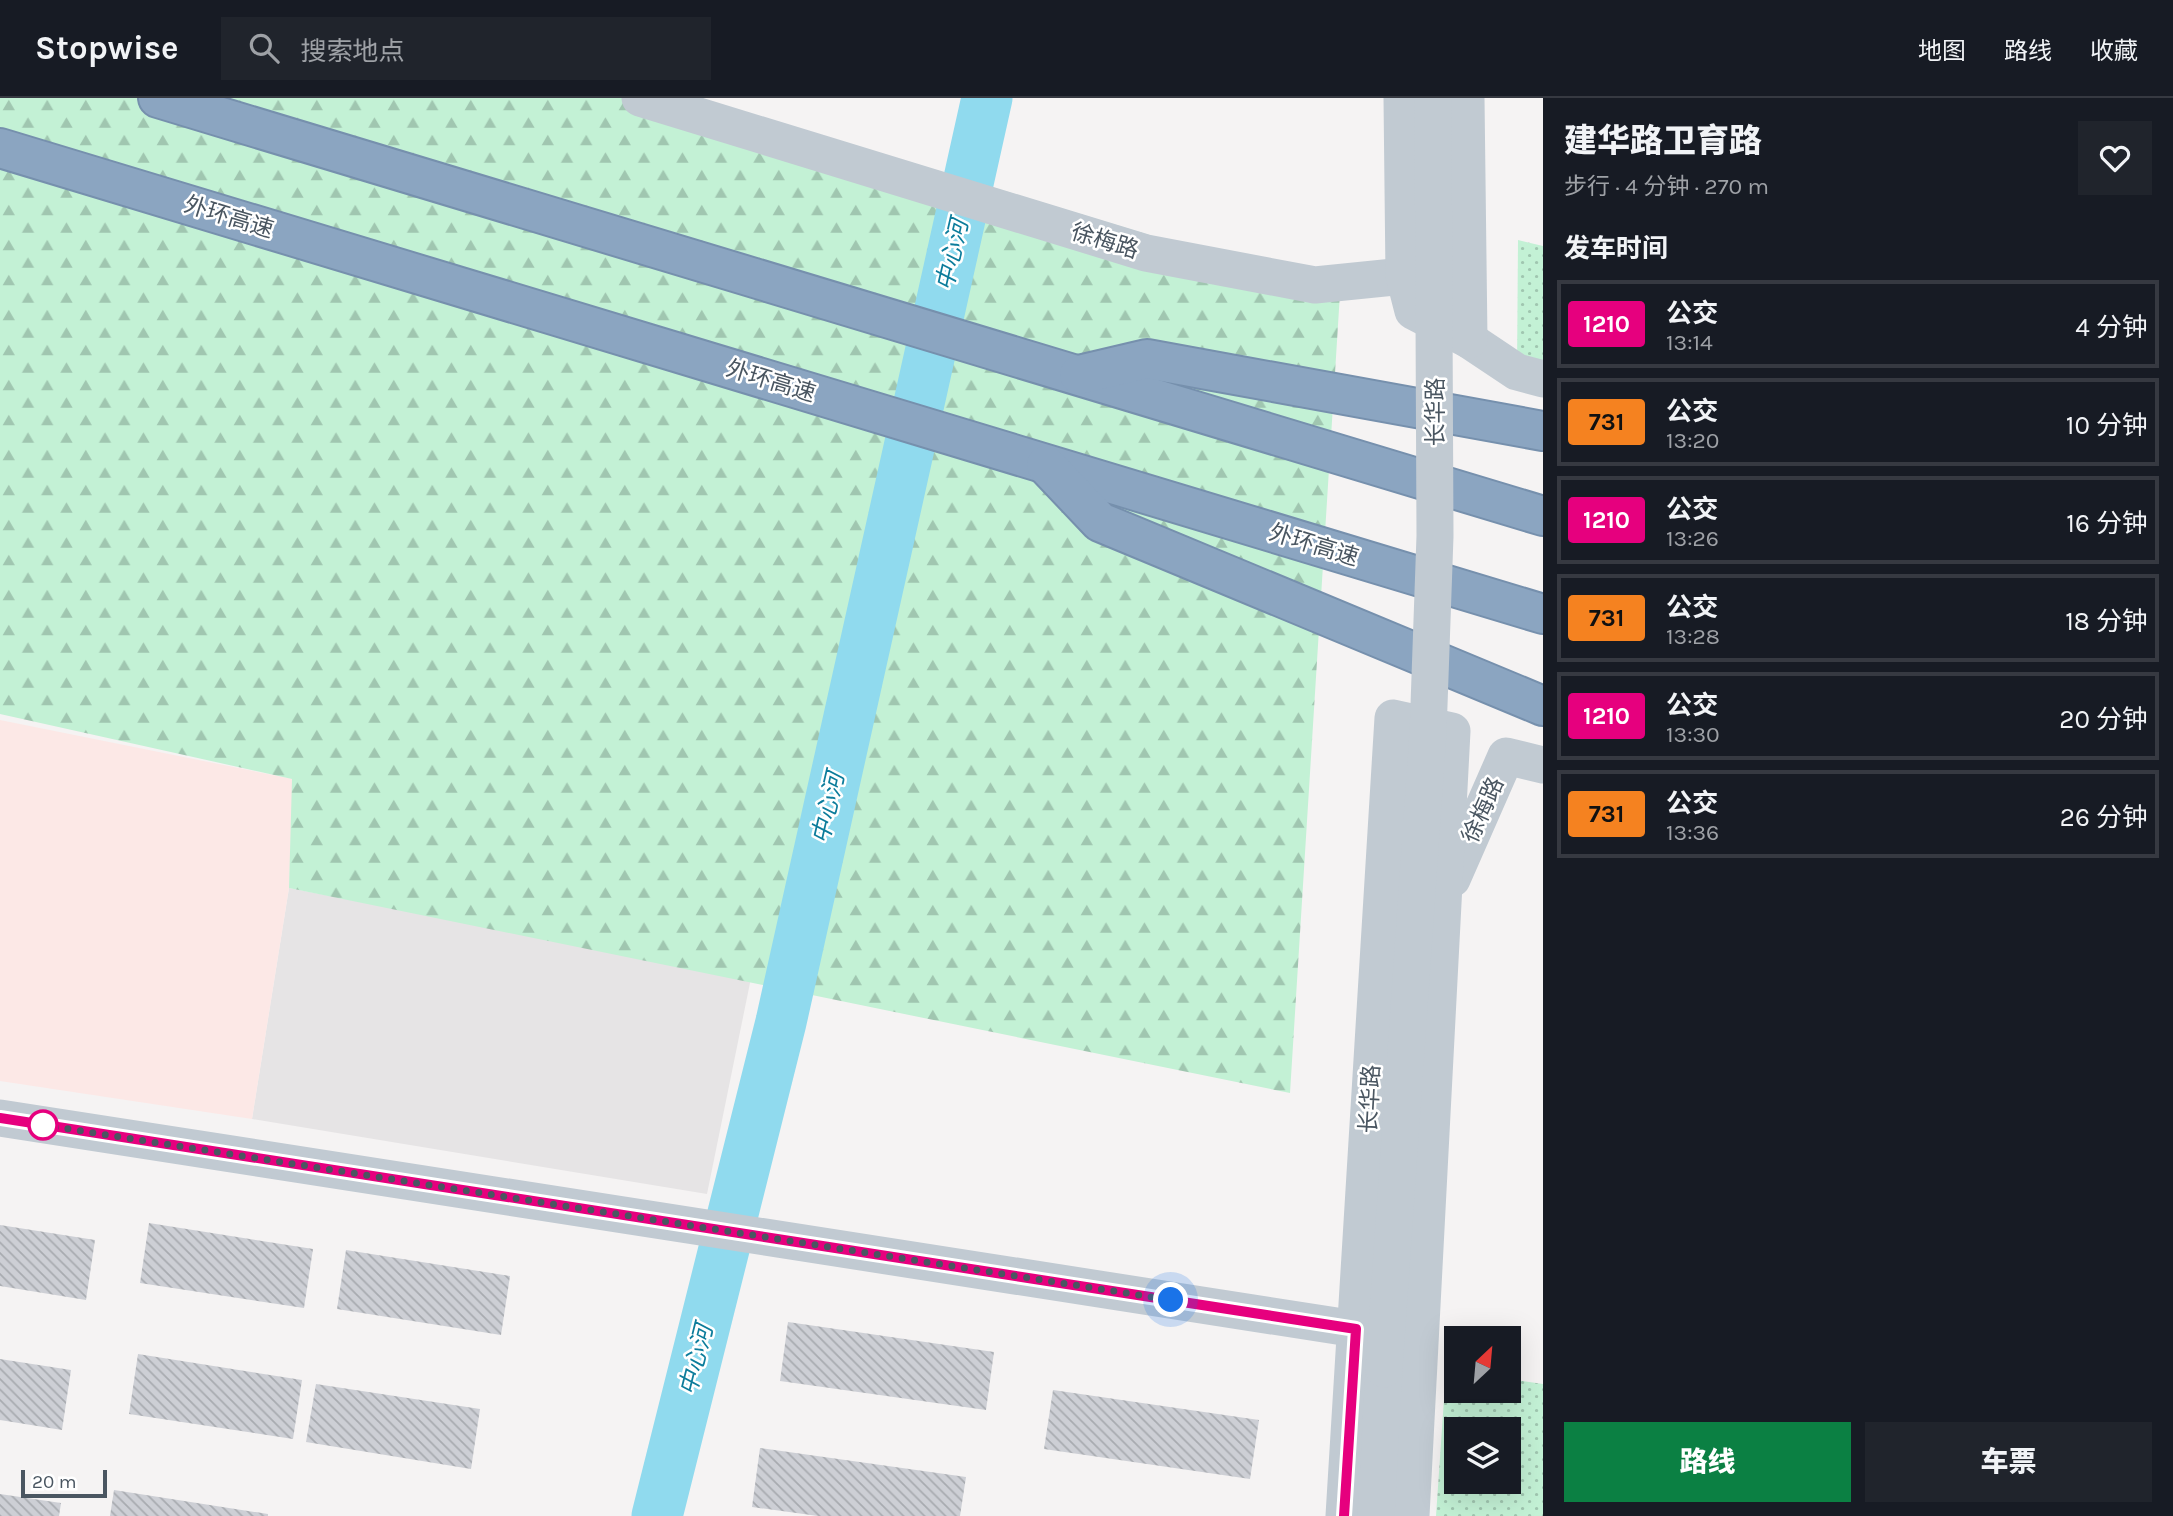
<!DOCTYPE html>
<html lang="zh">
<meta charset="utf-8">
<style>
:root{--surface:#171b24;--page:#20242c;--text:#f1f3f6;--muted:#9ea1a6;--line:#363941;--accent:#0b8043}
body{margin:0;font-family:Karla,"Noto Sans SC",sans-serif;background:var(--page);color:var(--text);height:100vh;display:flex;flex-direction:column;font-size:26px;white-space:nowrap}
*{box-sizing:border-box;margin:0}
p{font-size:23px;color:var(--muted)}
.icon{flex:none;width:38px;height:38px;fill:none;stroke:currentColor;stroke-width:2;stroke-linecap:round;stroke-linejoin:round}
.map{position:relative;flex:1;overflow:hidden}
.panel{display:flex;flex-direction:column;background:var(--surface);width:630px}
.panel>*{flex:none}
.badge{padding:0 14px;border-radius:5px;font-size:24px;line-height:46px}
.needle{width:46px;rotate:26deg}
.tools{position:absolute;left:1444px;top:1228px;display:grid;gap:14px}
.tools a{display:grid;place-items:center;width:77px;height:77px;border-radius:0px;background:var(--surface);box-shadow:0 7px 28px #0002;font-size:35px}
.scale{position:absolute;left:21px;bottom:18px;width:86px;box-sizing:border-box;padding-left:7px;border:4px solid #4a5661;border-top:0;font-size:19px;line-height:24px;white-space:nowrap;color:#4a5661;-webkit-text-stroke:5px #fff;paint-order:stroke}
.you{position:absolute;width:35px;height:35px;margin:-18px;border:5px solid #fff;border-radius:50%;background:#1a73e8;box-shadow:0 0 0 10px #1a73e833}
.map>.badge{position:absolute;translate:-50% -50%;box-shadow:0 0 0 4px #fff}
h2{padding:0 21px;font-size:26px;line-height:63px}
.round{display:grid;place-items:center;flex:none;width:74px;height:74px;border-radius:0px;background:var(--page)}
.summary{display:flex;align-items:center;justify-content:space-between;height:119px;padding:0 21px}
h1{font-size:33px;font-weight:800;line-height:52px}
.action{display:flex;gap:14px;margin-top:auto;padding:14px 21px}
.action a{flex:1;height:80px;border-radius:0px;background:var(--accent);color:#fff;font-size:28px;font-weight:800;line-height:80px;text-align:center}
.action a+a{background:var(--page);color:var(--text)}
ul{padding:0;list-style:none}
li{display:flex;align-items:center;gap:21px;height:88px;margin:0 14px 10px;padding:0 7px;border:4px solid var(--line);border-radius:0px}
li div{flex:1}
li b{display:block;font-size:26px}
li em{font-style:normal}
li .badge{min-width:77px;font-weight:700;text-align:center}
header{display:flex;align-items:center;gap:42px;box-sizing:border-box;height:98px;padding:0 35px;background:var(--surface);border-bottom:2px solid var(--line)}
header strong{font-size:33px}
nav{display:flex;gap:38px;margin-inline-start:auto;font-size:24px}
.search{width:490px;height:63px;background:var(--page);display:flex;align-items:center;gap:18px;box-sizing:border-box;padding:0 24px;border-radius:0px;color:var(--muted);font-size:26px}
main{display:flex;flex:1;min-height:0}
.map>svg:first-child{display:block}
.education{fill:#e6e4e5}
.medical{fill:#fce8e6}
.forest{fill:url(#forest-firs)}
.park{fill:url(#park-dots);fill-rule:evenodd}
.lines{fill:none;stroke-linecap:round;stroke-linejoin:round}
.river{stroke:#90daee;stroke-width:51}
.building{fill:url(#building-back-hatch)}
.highway-casing{stroke:#7690ad;stroke-width:42}
.minor{stroke:#c1cad2;stroke-width:37}
.highway{stroke:#8ba5c1;stroke-width:38}
.minor-bridge{stroke:#c1cad2;stroke-width:37}
.line-casing{stroke:#fff;stroke-width:16}
.line{stroke:#e6007e;stroke-width:10}
.walk{stroke:#4a5661;stroke-width:7;stroke-dasharray:0 12.6}
.stop-dot{fill:#fff;stroke:#e6007e;stroke-width:3.5}
.labels{text-anchor:middle;dominant-baseline:central;stroke-width:5;stroke-linejoin:round;paint-order:stroke}
.street-label{font-size:23px;fill:#4a5661;stroke:#fff}
.water-label{font-size:24px;font-style:italic;fill:#0c7c9b;stroke:#fff}
</style>
<header>
<strong>Stopwise</strong>
<div class="search"><svg class="icon" aria-label="search" viewBox="0 0 24 24"><circle cx="10" cy="10" r="6"/><path d="M15 15l6 6"/></svg>搜索地点</div>
<nav><a>地图</a><a>路线</a><a>收藏</a></nav>
</header>
<main>
<div class="map">
<svg width="1543" height="1418" viewBox="0 0 1543 1418">
<defs>
<pattern id="forest-firs" width="22" height="20" patternUnits="userSpaceOnUse" patternTransform="scale(1.75)"><rect width="22" height="20" fill="#c3f1d5"/><path d="M5 1l3.5 6h-7zM16 11l3.5 6h-7z" fill="#a0c6b0"/></pattern>
<pattern id="park-dots" width="8" height="8" patternUnits="userSpaceOnUse" patternTransform="scale(1.75)"><rect width="8" height="8" fill="#c3f1d5"/><path d="M2 2h.1M6 6h.1" fill="none" stroke="#a0c6b0" stroke-width="1.8" stroke-linecap="round"/></pattern>
<pattern id="building-back-hatch" width="6" height="6" patternUnits="userSpaceOnUse" patternTransform="scale(1.75)"><rect width="6" height="6" fill="#cdcfd5"/><path d="M-1 5l2 2M0 0l6 6M5-1l2 2" fill="none" stroke="#a8abb0"/></pattern>
</defs>
<rect width="100%" height="100%" fill="#f5f3f3"/>
<!-- education -->
<polygon class="education" points="289,790 751,880 707,1096 252,1021"/>
<!-- medical -->
<polygon class="medical" points="0,622 293,681 289,790 252,1021 0,983"/>
<!-- forest -->
<polygon class="forest" points="0,0 699,0 1340,195 1290,995 289,790 292,681 0,616"/>
<!-- park -->
<g class="park">
<polygon points="1518,142 1543,148 1543,281 1517,274"/>
<path d="M1446,1272L1456,1273V1293H1508L1509,1281L1543,1286V1418H1436ZM1456,1332H1508V1384H1456Z"/>
</g>
<g class="lines">
<!-- river -->
<polyline class="river" points="657,1418 781,924 987,0"/>
</g>
<!-- building -->
<g class="building">
<polygon points="149,1125 313,1151 304,1210 140,1185"/>
<polygon points="0,1127 95,1142 86,1202 0,1188"/>
<polygon points="346,1152 510,1178 501,1237 337,1211"/>
<polygon points="788,1224 994,1254 986,1312 780,1283"/>
<polygon points="138,1256 302,1282 293,1341 129,1316"/>
<polygon points="0,1261 71,1272 62,1332 0,1322"/>
<polygon points="316,1286 480,1311 471,1371 306,1344"/>
<polygon points="1053,1292 1259,1322 1250,1381 1044,1351"/>
<polygon points="760,1350 966,1379 960,1418 818,1418 752,1409"/>
<polygon points="114,1392 268,1416 268,1418 110,1418"/>
<polygon points="0,1396 61,1405 59,1418 0,1418"/>
</g>
<g class="lines">
<defs>
<g id="highway">
<polyline points="158,0 1543,418"/>
<polyline points="0,50 1543,516"/>
<polyline points="1079,277 1147,261 1543,333"/>
<polyline points="1046,367 1100,424 1543,608"/>
</g>
</defs>
<!-- highway casing -->
<use href="#highway" class="highway-casing"/>
<!-- minor -->
<g class="minor">
<polyline points="640,0 1146,155 1315,187 1404,178"/>
<polyline points="1402,0 1404,178 1413,213 1469,242 1517,274 1543,281"/>
<polyline points="1466,0 1469,242"/>
<polyline points="1452,781 1506,658 1543,667"/>
<polyline points="0,1020 1356,1231"/>
<polyline points="1344,1418 1393,620 1452,633 1411,1418"/>
<polyline points="1376,1418 1384,1271"/>
</g>
<!-- highway -->
<use href="#highway" class="highway"/>
<!-- minor-bridge -->
<polyline class="minor-bridge" points="1384,1271 1428,635 1435,438 1433,0"/>
</g>
<g class="lines">
<defs>
<polyline id="line" points="0,1020 1356,1231 1344,1418"/>
</defs>
<!-- line casing -->
<use href="#line" class="line-casing"/>
<!-- line -->
<use href="#line" class="line"/>
<!-- walk -->
<polyline class="walk" points="43,1027 1171,1202"/>
</g>
<!-- markers -->
<circle class="stop-dot" cx="43" cy="1027" r="14"/>
<g class="labels">
<!-- street labels -->
<g class="street-label">
<text transform="translate(229 119) rotate(17)">外环高速</text>
<text transform="translate(1105 143) rotate(17)">徐梅路</text>
<text transform="translate(771 283) rotate(17)">外环高速</text>
<text transform="translate(1435 314) rotate(-90)">长华路</text>
<text transform="translate(1314 447) rotate(17)">外环高速</text>
<text transform="translate(1483 712) rotate(-66)">徐梅路</text>
<text transform="translate(1370 1001) rotate(-87)">长华路</text>
</g>
<!-- water labels -->
<g class="water-label">
<text transform="translate(952 157) rotate(-77)">中心河</text>
<text transform="translate(828 710) rotate(-77)">中心河</text>
<text transform="translate(696 1262) rotate(-76)">中心河</text>
</g>
</g>
</svg>
<div class="tools">
<a><svg class="needle" viewBox="-14 -14 28 28"><path d="M0-13l5 13h-10z" fill="#e53935"/><path d="M0 13l5-13h-10z" fill="#9ea1a6"/></svg></a>
<a><svg class="icon" aria-label="layers" viewBox="0 0 24 24"><path d="M12 4l9 5-9 5-9-5zM3 14l9 5 9-5"/></svg></a>
</div>
<div class="scale">20 m</div>
<div class="you" style="left:1171px;top:1202px"></div>
</div>
<section class="panel">
<div class="summary"><div><h1>建华路卫育路</h1><p>步行 · 4 分钟 · 270 m</p></div><a class="round"><svg class="icon" aria-label="heart" viewBox="0 0 24 24"><path d="M12 20l-8-8c-3-5 5-10 8-4 3-6 11-1 8 4z"/></svg></a></div>
<h2>发车时间</h2>
<ul>
<li><span class="badge" style="background:#e6007e;color:#fff">1210</span><div><b>公交</b><p>13:14</p></div><em>4 分钟</em></li>
<li><span class="badge" style="background:#f58220;color:#111">731</span><div><b>公交</b><p>13:20</p></div><em>10 分钟</em></li>
<li><span class="badge" style="background:#e6007e;color:#fff">1210</span><div><b>公交</b><p>13:26</p></div><em>16 分钟</em></li>
<li><span class="badge" style="background:#f58220;color:#111">731</span><div><b>公交</b><p>13:28</p></div><em>18 分钟</em></li>
<li><span class="badge" style="background:#e6007e;color:#fff">1210</span><div><b>公交</b><p>13:30</p></div><em>20 分钟</em></li>
<li><span class="badge" style="background:#f58220;color:#111">731</span><div><b>公交</b><p>13:36</p></div><em>26 分钟</em></li>
</ul>
<div class="action"><a>路线</a><a>车票</a></div>
</section>
</main>
